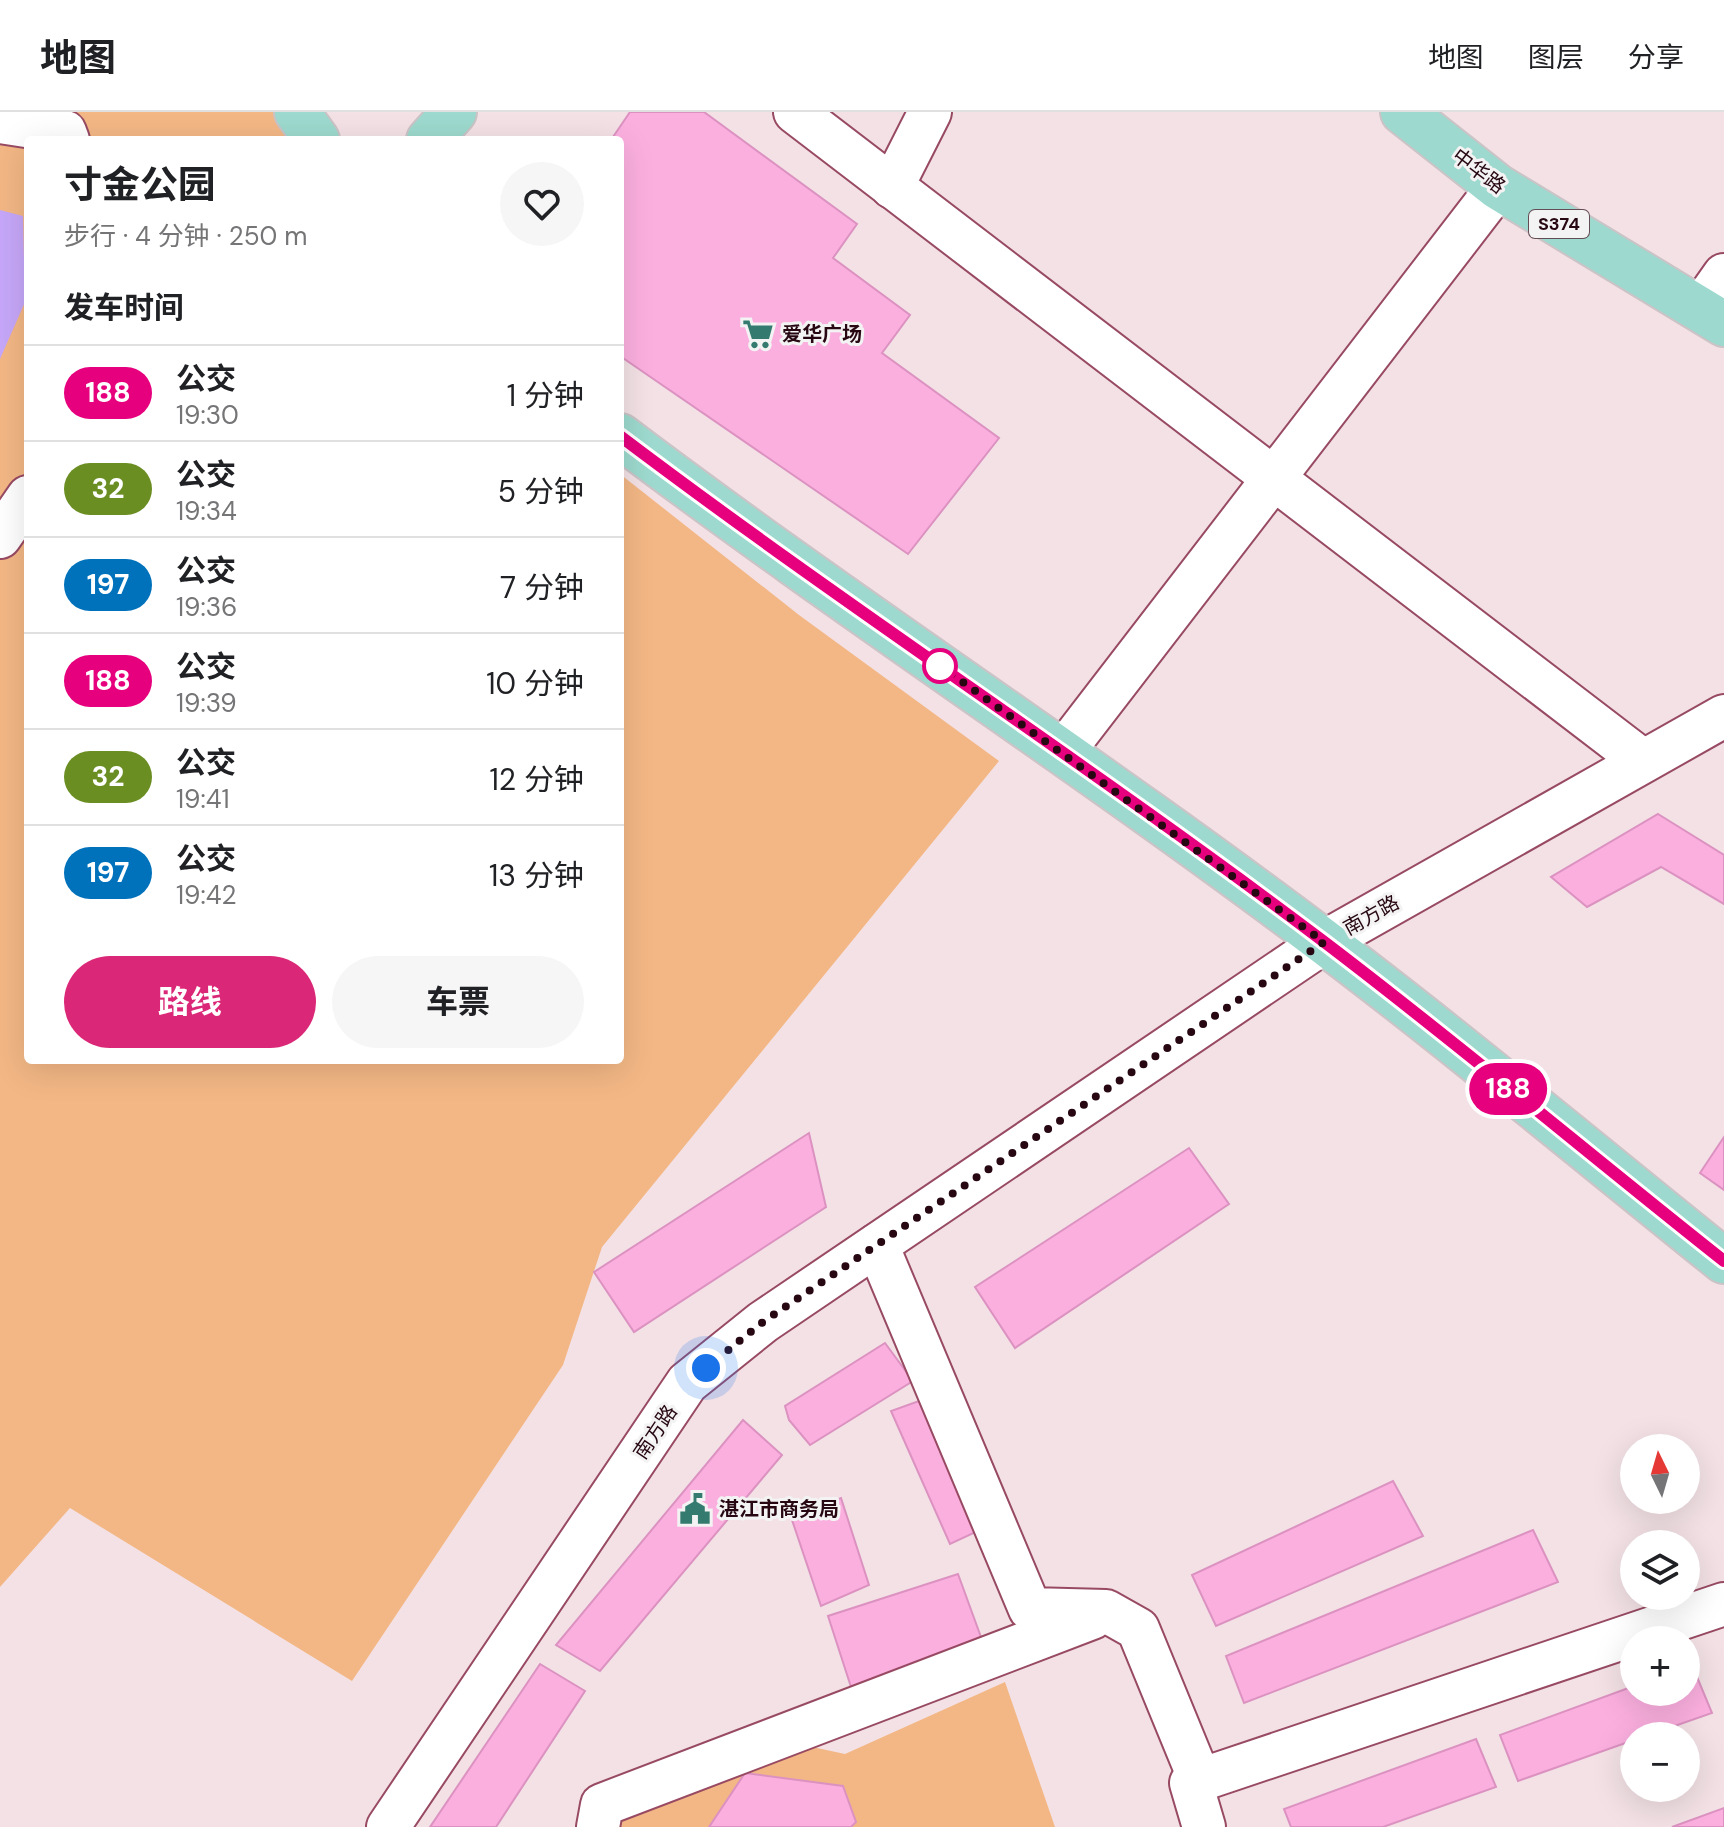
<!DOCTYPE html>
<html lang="zh">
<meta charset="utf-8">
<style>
:root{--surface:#fff;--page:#f6f6f6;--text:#202124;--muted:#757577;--line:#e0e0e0;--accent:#db2777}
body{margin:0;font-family:"DM Sans","Noto Sans SC",sans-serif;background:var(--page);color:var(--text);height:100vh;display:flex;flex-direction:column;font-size:30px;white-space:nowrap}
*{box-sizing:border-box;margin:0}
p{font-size:26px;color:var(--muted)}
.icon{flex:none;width:44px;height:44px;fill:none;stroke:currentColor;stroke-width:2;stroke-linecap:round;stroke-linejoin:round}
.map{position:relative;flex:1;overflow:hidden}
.drawer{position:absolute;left:24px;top:24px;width:600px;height:928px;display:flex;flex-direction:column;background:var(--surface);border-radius:8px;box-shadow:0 8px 32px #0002}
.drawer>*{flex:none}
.badge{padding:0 16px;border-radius:26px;font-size:28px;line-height:52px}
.needle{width:52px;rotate:355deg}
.fabs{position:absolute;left:1620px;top:1322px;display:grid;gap:16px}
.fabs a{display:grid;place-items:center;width:80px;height:80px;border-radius:50%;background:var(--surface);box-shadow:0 8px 32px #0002;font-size:40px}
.you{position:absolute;width:40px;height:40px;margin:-20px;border:6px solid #fff;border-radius:50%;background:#1a73e8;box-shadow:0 0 0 12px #1a73e833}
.map>.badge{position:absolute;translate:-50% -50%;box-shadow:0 0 0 4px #fff}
h2{padding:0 40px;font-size:30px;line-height:72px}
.round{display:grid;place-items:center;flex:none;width:84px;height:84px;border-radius:42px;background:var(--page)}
.headline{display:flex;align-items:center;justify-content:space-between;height:136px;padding:0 40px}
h1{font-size:38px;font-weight:700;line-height:60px}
.primary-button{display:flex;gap:16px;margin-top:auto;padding:16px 40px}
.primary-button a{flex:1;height:92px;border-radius:48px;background:var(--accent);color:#fff;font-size:32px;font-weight:700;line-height:92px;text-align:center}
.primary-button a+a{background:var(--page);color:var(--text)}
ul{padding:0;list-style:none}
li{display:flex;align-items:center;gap:24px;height:96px;padding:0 40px;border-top:2px solid var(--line)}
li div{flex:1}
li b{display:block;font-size:30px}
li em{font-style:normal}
li .badge{min-width:88px;font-weight:700;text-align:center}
header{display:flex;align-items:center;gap:48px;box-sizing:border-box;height:112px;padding:0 40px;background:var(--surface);border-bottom:2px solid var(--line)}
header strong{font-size:38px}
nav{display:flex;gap:44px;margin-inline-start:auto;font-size:28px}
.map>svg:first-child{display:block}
.green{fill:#f3b785}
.water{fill:#c6a7f9}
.building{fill:#fbafdf;stroke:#dc92c1;stroke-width:2}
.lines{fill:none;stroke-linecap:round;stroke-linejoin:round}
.minor-casing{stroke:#984a63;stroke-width:46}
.major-casing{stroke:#cbc3c6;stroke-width:48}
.minor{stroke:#fff;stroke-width:42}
.major{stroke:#9dd9ce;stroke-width:44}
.line-casing{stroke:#fff;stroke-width:18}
.line{stroke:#e6007e;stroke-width:12}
.walk{stroke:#260712;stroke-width:8;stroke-dasharray:0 14.4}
.stop-dot{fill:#fff;stroke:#e6007e;stroke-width:4}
.labels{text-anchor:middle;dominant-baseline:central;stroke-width:6;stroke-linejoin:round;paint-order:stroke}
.shield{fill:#f3f3f3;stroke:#644e56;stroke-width:2}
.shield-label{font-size:18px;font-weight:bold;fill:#260712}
.street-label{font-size:20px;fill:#260712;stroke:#f3f3f3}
.poi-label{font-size:20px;font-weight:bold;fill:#260712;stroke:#f3f3f3;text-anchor:start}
</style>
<header>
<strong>地图</strong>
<nav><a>地图</a><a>图层</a><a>分享</a></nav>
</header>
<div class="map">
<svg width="1724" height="1715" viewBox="0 0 1724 1715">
<rect width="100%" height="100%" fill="#f3e1e5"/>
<!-- green -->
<g class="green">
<polygon points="0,0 275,0 296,28 28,28 28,948 620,948 620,362 799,503 999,649 602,1135 563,1253 352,1569 70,1396 0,1475"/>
<polygon points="1005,1570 1055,1715 612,1715 622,1694 803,1633 845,1642"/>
</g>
<!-- water -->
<polygon class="water" points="0,98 23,104 25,190 0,247"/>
<!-- building -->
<g class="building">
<polygon points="630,0 704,0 857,112 833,146 910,203 882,241 999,326 908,442 620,244 620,28 611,28"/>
<polygon points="1658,702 1724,743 1724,792 1661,755 1587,795 1551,765"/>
<polygon points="809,1021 826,1095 634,1220 594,1160"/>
<polygon points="1724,1025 1724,1078 1700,1061"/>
<polygon points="1189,1036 1229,1092 1015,1236 975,1175"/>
<polygon points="885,1231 913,1269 810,1333 789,1308 785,1294"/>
<polygon points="919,1289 980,1418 950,1432 891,1299"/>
<polygon points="743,1308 782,1343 600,1559 556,1533"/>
<polygon points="1393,1369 1423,1424 1216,1514 1192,1463"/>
<polygon points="841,1386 869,1473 821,1494 791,1405"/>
<polygon points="1533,1418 1558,1470 1244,1591 1226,1544"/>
<polygon points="958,1462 982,1528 851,1575 828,1504"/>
<polygon points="540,1552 585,1579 496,1715 430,1715"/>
<polygon points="1692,1553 1712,1601 1646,1624 1634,1624 1634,1628 1518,1669 1500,1623 1634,1574 1634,1580 1686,1580 1686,1555"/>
<polygon points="1476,1627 1496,1675 1383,1715 1291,1715 1284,1697"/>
<polygon points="745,1661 843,1674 856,1710 851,1715 709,1715"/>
<polygon points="1724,1696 1724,1715 1672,1715"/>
</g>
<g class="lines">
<defs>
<g id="minor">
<polyline points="795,0 1643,649"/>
<polyline points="0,10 65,20 68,28"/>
<polyline points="892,75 930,0"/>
<polyline points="1700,197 1724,163"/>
<polyline points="0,425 28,385"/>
<polyline points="1063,640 1498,75"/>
<polyline points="877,1133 1030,1497 1106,1499 1138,1517 1200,1668 1724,1492"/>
<polyline points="1200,1668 1191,1671 1204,1715"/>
<polyline points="388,1715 687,1271 763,1210 1324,830 1724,604"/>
<polyline points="598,1715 602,1693 1092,1506"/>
</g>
<g id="major">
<polyline points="297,0 317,28"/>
<polyline points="1403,0 1498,75 1724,212"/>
<polyline points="429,28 454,0"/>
<path d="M620,324C850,498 1093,655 1323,829C1459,932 1591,1042 1724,1149"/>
</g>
</defs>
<!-- minor casing -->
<use href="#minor" class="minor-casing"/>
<!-- major casing -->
<use href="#major" class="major-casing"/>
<!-- minor -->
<use href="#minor" class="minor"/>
<!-- major -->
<use href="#major" class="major"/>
</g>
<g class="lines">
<defs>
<path id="line" d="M620,324C850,498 1093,655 1323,829C1459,932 1590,1043 1724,1149"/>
</defs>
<!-- line casing -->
<use href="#line" class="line-casing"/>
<!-- line -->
<use href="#line" class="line"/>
<!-- walk -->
<polyline class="walk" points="706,1256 763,1210 1324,830 935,550 940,554"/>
</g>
<!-- icons -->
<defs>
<symbol id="supermarket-bare" viewBox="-9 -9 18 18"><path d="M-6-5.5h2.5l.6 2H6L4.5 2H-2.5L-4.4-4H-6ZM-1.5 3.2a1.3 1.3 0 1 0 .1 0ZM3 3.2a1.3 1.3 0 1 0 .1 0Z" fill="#357a6f" stroke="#f3f3f3" stroke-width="2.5" paint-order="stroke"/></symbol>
<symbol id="civic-bare" viewBox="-9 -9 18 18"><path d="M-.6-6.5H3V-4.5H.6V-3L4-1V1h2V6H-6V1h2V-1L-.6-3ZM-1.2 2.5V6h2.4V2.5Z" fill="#357a6f" stroke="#f3f3f3" stroke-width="2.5" paint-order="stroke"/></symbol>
</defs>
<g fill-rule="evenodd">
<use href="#supermarket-bare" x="736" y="200" width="44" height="44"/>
<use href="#civic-bare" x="673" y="1375" width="44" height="44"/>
</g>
<!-- markers -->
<circle class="stop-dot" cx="940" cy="554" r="16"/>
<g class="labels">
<!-- shield labels -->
<rect class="shield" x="1529" y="98" width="60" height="28" rx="6"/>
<g class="shield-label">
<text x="1559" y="112">S374</text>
</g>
<!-- street labels -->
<g class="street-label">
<text transform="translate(1479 59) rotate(37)">中华路</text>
<text transform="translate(1371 803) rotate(-29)">南方路</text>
<text transform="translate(655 1320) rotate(-56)">南方路</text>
</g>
<!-- poi labels -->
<g class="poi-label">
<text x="782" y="222">爱华广场</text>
<text x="719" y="1397">湛江市商务局</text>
</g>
</g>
</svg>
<div class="fabs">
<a><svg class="needle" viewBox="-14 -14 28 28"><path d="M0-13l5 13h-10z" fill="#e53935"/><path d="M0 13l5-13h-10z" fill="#757577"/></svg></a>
<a><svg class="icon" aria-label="layers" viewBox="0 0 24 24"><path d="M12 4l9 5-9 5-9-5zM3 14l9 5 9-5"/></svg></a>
<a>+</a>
<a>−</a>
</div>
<div class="you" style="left:706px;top:1256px"></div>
<b class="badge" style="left:1508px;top:977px;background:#e6007e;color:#fff">188</b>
<section class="drawer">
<div class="headline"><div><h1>寸金公园</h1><p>步行 · 4 分钟 · 250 m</p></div><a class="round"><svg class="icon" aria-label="heart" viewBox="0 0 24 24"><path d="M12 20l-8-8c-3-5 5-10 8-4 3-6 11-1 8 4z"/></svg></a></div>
<h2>发车时间</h2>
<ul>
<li><span class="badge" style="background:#e6007e;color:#fff">188</span><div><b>公交</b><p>19:30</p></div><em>1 分钟</em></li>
<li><span class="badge" style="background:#6b8e23;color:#fff">32</span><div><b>公交</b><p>19:34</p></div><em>5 分钟</em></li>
<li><span class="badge" style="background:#0072bc;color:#fff">197</span><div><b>公交</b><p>19:36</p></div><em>7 分钟</em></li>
<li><span class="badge" style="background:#e6007e;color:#fff">188</span><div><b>公交</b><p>19:39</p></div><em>10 分钟</em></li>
<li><span class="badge" style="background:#6b8e23;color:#fff">32</span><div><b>公交</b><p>19:41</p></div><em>12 分钟</em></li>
<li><span class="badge" style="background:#0072bc;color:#fff">197</span><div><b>公交</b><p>19:42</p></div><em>13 分钟</em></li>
</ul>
<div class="primary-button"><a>路线</a><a>车票</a></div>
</section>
</div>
